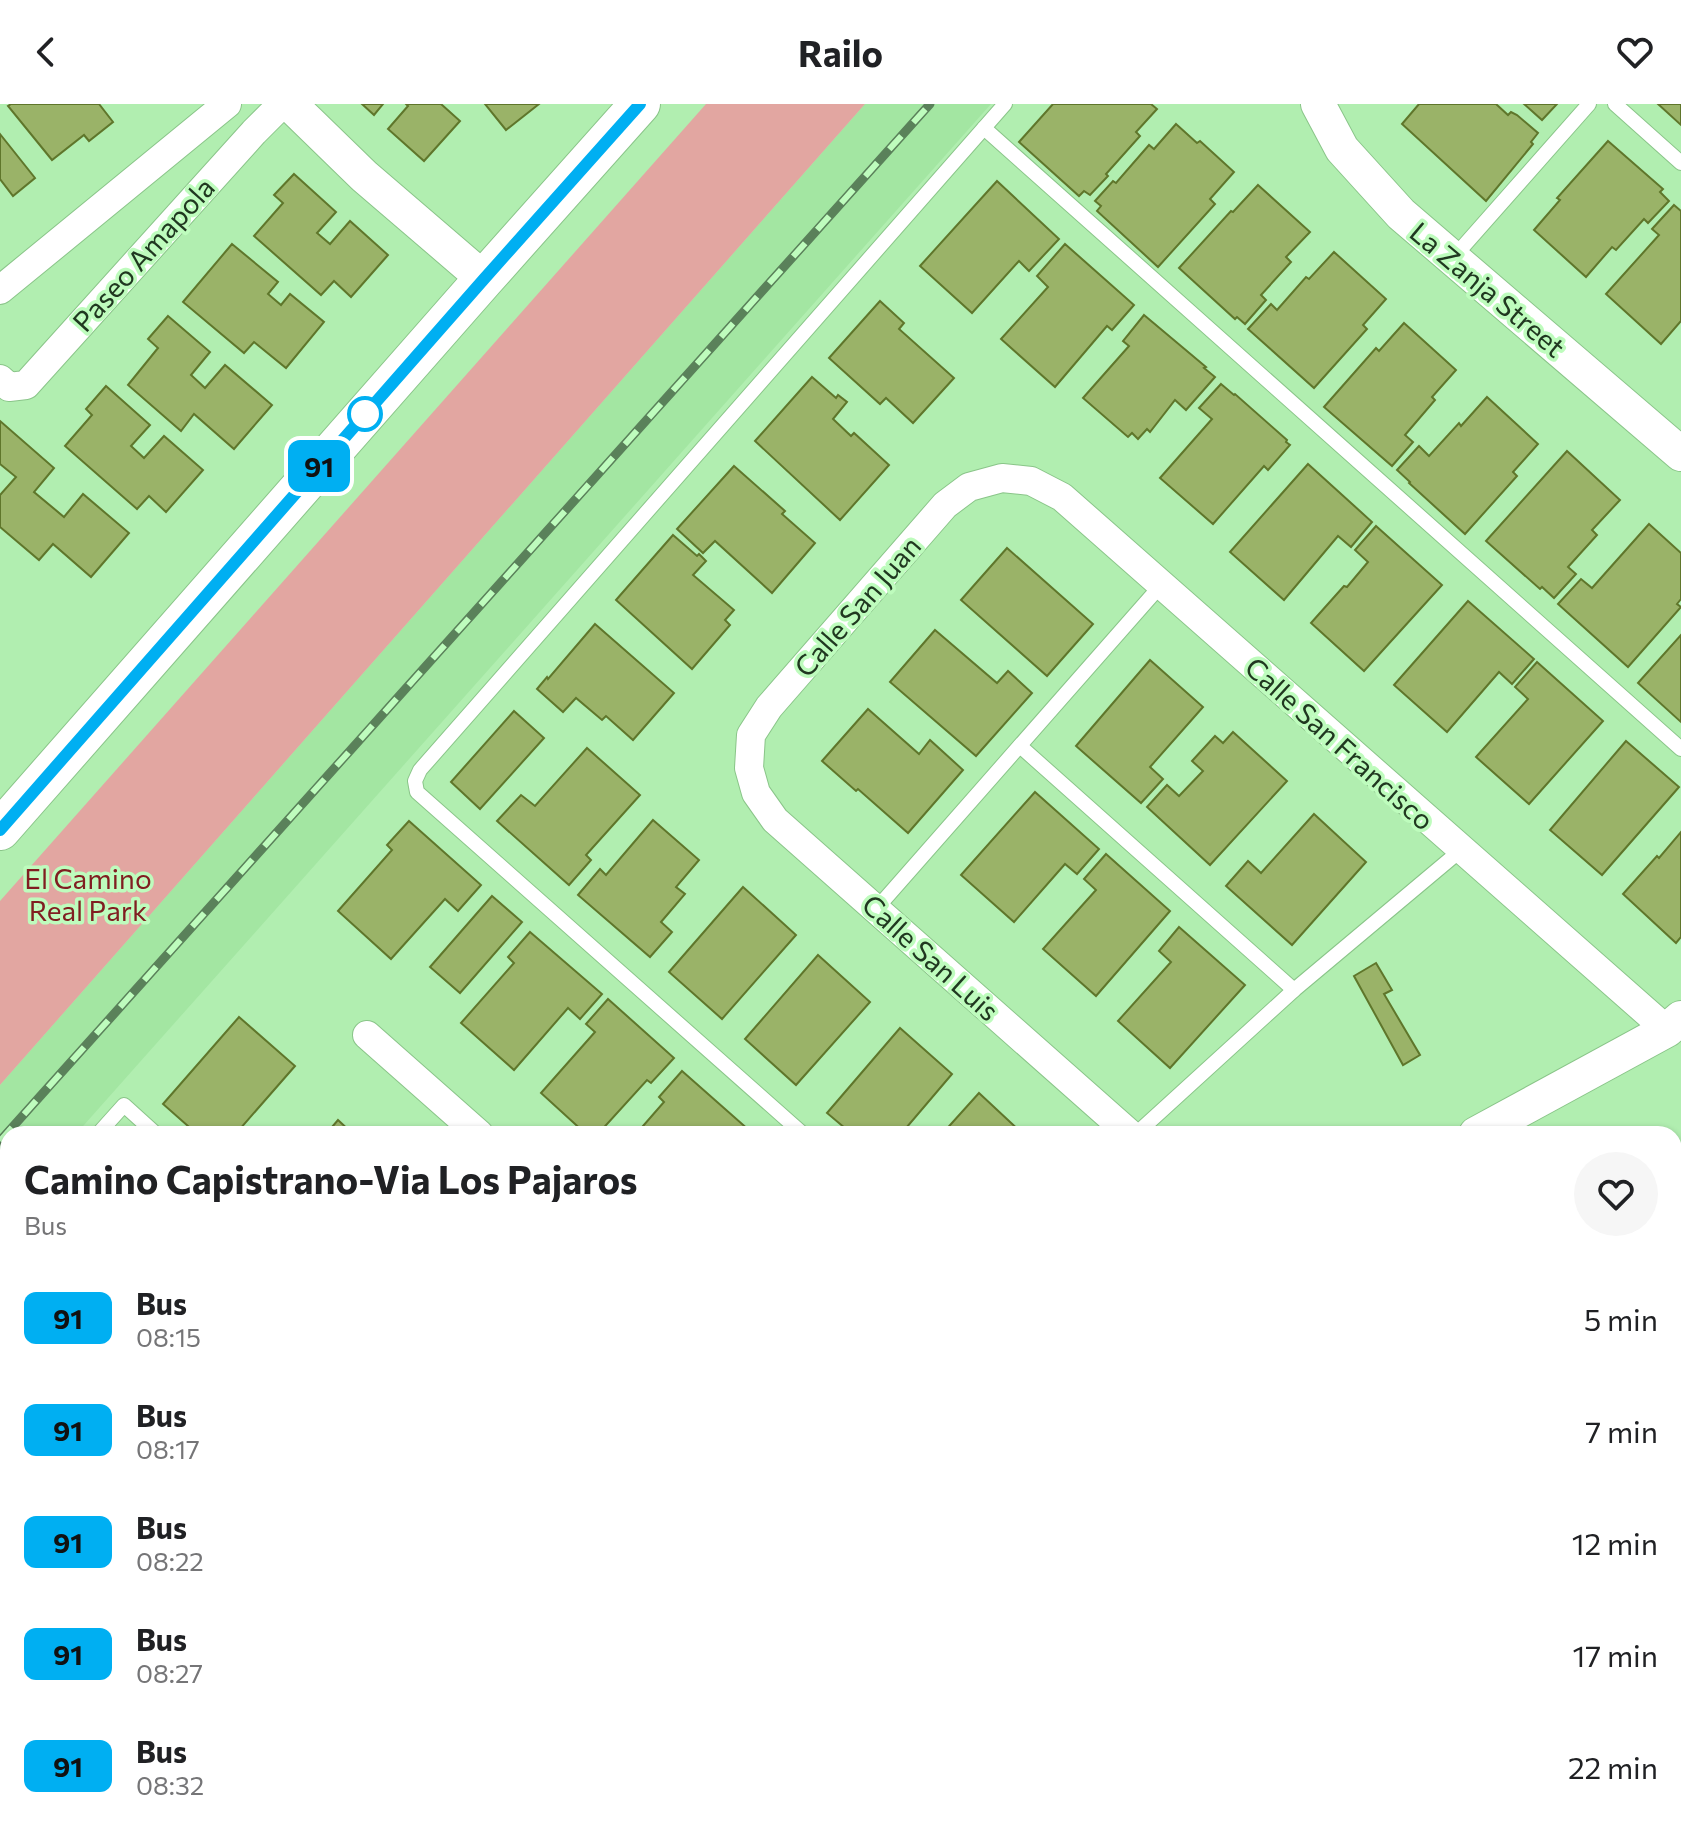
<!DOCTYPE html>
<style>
:root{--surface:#fff;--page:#f6f6f6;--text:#202124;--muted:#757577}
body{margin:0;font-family:Commissioner,sans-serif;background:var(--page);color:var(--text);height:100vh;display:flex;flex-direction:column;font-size:30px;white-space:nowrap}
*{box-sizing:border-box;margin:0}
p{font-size:26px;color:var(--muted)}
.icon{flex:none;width:44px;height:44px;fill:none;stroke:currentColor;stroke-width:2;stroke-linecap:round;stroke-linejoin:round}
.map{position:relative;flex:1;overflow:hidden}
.sheet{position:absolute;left:0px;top:1022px;width:1682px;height:712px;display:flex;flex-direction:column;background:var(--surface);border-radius:24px 24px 0 0;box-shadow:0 2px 6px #0004}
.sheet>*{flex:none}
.badge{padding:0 16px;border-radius:12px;font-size:28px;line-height:52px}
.map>.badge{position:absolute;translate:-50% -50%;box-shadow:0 0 0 4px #fff}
.round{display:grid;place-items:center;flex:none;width:84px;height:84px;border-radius:42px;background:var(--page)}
.headline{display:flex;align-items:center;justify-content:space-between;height:136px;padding:0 24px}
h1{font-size:38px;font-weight:700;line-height:60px}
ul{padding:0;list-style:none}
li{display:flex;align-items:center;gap:24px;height:112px;padding:0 24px}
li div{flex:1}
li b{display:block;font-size:30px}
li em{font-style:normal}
li .badge{min-width:88px;font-weight:700;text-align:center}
header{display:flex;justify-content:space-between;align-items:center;height:104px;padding:0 24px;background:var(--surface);font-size:36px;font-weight:700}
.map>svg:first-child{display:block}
.built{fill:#a3e6a2}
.green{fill:#e2a6a1}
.building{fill:#9ab368;stroke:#5f762b;stroke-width:2}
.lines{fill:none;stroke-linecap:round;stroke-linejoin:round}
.service-casing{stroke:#8ac589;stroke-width:16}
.minor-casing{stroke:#8ac589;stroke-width:30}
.tertiary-casing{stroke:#8ac589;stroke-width:36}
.secondary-casing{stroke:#8ac589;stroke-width:42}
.service{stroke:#fff;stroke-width:14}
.minor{stroke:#fff;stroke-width:28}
.tertiary{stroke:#fff;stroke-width:34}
.secondary{stroke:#fff;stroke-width:40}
.rail-casing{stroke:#5a815a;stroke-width:9}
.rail{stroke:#befcbd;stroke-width:6;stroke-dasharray:18;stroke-linecap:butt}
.line-casing{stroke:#fff;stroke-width:18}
.line{stroke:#00aff2;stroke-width:12}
.stop-dot{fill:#fff;stroke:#00aff2;stroke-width:4}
.labels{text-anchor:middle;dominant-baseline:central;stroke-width:7;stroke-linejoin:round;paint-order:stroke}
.street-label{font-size:28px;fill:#203820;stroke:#befcbd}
.park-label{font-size:28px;fill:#801e21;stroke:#befcbd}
</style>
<header><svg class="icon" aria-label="back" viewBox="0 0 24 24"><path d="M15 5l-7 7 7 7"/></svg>Railo<svg class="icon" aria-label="heart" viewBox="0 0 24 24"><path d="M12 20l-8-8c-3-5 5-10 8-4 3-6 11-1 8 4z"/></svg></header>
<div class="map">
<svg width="1681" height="1734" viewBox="0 0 1681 1734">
<rect width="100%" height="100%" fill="#b1eeb0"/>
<!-- built -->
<polygon class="built" points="865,0 991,0 76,1030 8,1030 8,1107 0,1116 0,981"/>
<!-- green -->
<polygon class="green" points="706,0 865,0 0,981 0,797"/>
<!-- building -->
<g class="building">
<polygon points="11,0 99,0 113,18 89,37 84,31 52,56 8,2"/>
<polygon points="362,0 383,0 374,11"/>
<polygon points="406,0 441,0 460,17 424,57 388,25 408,2"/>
<polygon points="485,0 539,0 506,26"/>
<polygon points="1053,0 1151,0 1157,5 1136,28 1140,32 1106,70 1108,72 1090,91 1084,87 1079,92 1019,38"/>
<polygon points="1419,0 1496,0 1508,11 1511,8 1517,11 1538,29 1531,38 1533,40 1486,97 1402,20"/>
<polygon points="1524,0 1557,0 1542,16"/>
<polygon points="1658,0 1681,0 1681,21"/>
<polygon points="1176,20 1197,39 1200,37 1234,68 1210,95 1215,100 1158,163 1097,107 1101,102 1095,97 1113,77 1116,79 1149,41 1154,45"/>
<polygon points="0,30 35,74 13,92 0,75"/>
<polygon points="1608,37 1663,85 1660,88 1669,97 1648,119 1644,115 1616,146 1612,143 1586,173 1534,126 1560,96 1557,94"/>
<polygon points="294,70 336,108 317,129 330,140 350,117 388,151 351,193 334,177 321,191 254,132 283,99 274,91"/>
<polygon points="997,77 1059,135 1029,167 1019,157 972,209 920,162"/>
<polygon points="1258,81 1310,128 1286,153 1291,158 1261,191 1266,196 1245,220 1237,213 1235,215 1179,164 1231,107 1233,108"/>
<polygon points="1674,101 1681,107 1681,217 1661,240 1606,190 1659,131 1652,125"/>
<polygon points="232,140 278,178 268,190 281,201 290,190 324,218 286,264 254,238 244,249 183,198"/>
<polygon points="1065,140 1134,201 1112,226 1107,222 1055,283 1001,235 1048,183 1037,172"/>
<polygon points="1334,148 1386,195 1363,221 1367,225 1314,284 1248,225 1271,200 1277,206 1306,173 1309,175"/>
<polygon points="880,197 904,219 899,225 954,274 913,319 886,294 880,300 829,254"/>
<polygon points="1144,211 1206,263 1204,264 1215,273 1186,306 1175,296 1150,328 1147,325 1138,335 1132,329 1128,333 1083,294 1129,242 1123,237"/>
<polygon points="168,212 210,248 191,271 205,284 225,261 272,301 234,345 194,310 181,327 128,281 158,244 148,235"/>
<polygon points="1404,219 1456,266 1432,293 1435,296 1405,331 1413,338 1392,362 1324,303 1376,244 1379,247"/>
<polygon points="812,273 836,294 838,291 847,298 833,315 851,332 854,329 889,361 840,416 755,337"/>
<polygon points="1221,280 1234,291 1235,290 1287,336 1286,338 1290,341 1268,366 1264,362 1213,420 1160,374 1212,315 1199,304"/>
<polygon points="106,282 150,321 131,342 144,354 164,332 203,366 166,408 149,392 137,405 65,342 92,311 86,305"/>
<polygon points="1487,293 1538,340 1513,368 1517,372 1465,430 1409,379 1410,378 1397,366 1419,342 1429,352 1459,319 1461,322"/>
<polygon points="0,317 54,364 34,388 64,413 83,390 129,429 91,473 53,440 39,456 0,423 0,391 16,373 0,360"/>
<polygon points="1567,347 1620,396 1592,426 1597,431 1568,463 1576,470 1554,494 1542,483 1540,485 1486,437"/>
<polygon points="1308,360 1372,418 1351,443 1338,432 1284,496 1230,448"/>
<polygon points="734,362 785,407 782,410 815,439 772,489 715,437 703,449 677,425"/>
<polygon points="1649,420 1681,449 1681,495 1677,500 1681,503 1628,563 1558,500 1581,475 1592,484"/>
<polygon points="1376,422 1442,481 1364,567 1311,519 1344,482 1347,483 1368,458 1355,446"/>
<polygon points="673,431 697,452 699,450 706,457 693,471 734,506 725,516 730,521 692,565 616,496"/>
<polygon points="1007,444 1093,520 1047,572 961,496"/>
<polygon points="1468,497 1534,555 1512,580 1499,568 1447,628 1394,581"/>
<polygon points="595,520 674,589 633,636 606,612 602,616 576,594 563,608 537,585 547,573 548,575"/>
<polygon points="935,526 997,579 1008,567 1032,589 976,652 890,578"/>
<polygon points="1681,531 1681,618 1638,579"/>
<polygon points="1150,556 1203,603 1150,663 1163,675 1141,699 1076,642"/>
<polygon points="1537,558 1603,617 1529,700 1476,653 1528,595 1515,583"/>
<polygon points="868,605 919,650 930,636 963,666 908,729 858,685 856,687 822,657"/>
<polygon points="514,607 544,634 480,705 451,678"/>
<polygon points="1233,628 1287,677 1210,761 1147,703 1167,681 1179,692 1203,667 1192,657 1215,632 1223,639"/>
<polygon points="1626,637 1679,683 1602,771 1550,726"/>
<polygon points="587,644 640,691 586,751 591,756 569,781 497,717 521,691 535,702"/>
<polygon points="1035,688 1099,745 1077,770 1065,760 1014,818 961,771"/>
<polygon points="1314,710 1366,758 1292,841 1226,782 1248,757 1261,769"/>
<polygon points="653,716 699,756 676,783 685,790 661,818 672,828 650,853 578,791 600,765 606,771"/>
<polygon points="409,717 481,781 458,807 445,795 391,855 338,807 392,746 387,741"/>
<polygon points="1681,728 1681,833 1676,839 1623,790 1657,752 1659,754"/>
<polygon points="1106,750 1170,807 1096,892 1043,845 1096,786 1084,775"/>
<polygon points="743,783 796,831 722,915 669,868"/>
<polygon points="492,792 522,818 460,889 430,863"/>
<polygon points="1179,823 1245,881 1170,964 1118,917 1171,858 1159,847"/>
<polygon points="530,828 602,890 580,915 568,904 514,966 461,919 514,859 508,853"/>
<polygon points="818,851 870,898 796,981 745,935"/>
<polygon points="1376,859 1392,886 1384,890 1420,951 1403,961 1354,872"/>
<polygon points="608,895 674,954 651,979 647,976 598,1030 586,1030 541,989 595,928 586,920"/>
<polygon points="239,913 295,962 239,1026 244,1030 197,1030 163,1000"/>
<polygon points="900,924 952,970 901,1030 852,1030 827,1009"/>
<polygon points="682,967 750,1027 747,1030 636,1030 664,998 659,993"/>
<polygon points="979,989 1023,1030 942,1030"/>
<polygon points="338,1016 353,1030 326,1030"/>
<polygon points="1681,1107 1681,1298 1674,1302 1674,1111"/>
<polygon points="0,1302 8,1309 8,1351 0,1359"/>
<polygon points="1681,1366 1681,1387 1674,1391 1674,1370"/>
<polygon points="1681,1454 1681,1555 1674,1558 1674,1457"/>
<polygon points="8,1571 8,1602 0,1595 0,1580"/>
<polygon points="0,1637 8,1644 8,1726 23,1726 16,1734 3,1734 0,1731"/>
<polygon points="106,1726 227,1726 236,1734 105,1734 102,1731"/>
<polygon points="327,1726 409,1726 402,1734 336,1734"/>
<polygon points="446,1726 497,1726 506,1734 439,1734"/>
<rect x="796" y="1726" width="296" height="8"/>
</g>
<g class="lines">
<defs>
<g id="service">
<polyline points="1615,0 1681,59"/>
<polyline points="984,24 1681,645"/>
<polyline points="1453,154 1589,0"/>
<polyline points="1020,642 1294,886"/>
<polyline points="877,804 1162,480"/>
<polyline points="98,1030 124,1001 156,1030"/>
<polyline points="803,1030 417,688 415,677 420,666 1005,0"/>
<polyline points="1136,1030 1294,886 1461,746"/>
<polyline points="0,1139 8,1130"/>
<polyline points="0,1251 8,1259"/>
<polyline points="0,1472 8,1480"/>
<polyline points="1674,1586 1681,1582"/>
<polyline points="288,1726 298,1734"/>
<polyline points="51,1734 58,1726"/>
<polyline points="1384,1734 1400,1726"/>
</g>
<g id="minor">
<polyline points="0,186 227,0"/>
<polyline points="0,275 9,283 26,281 254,28 282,0"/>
<polyline points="367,931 479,1030"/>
<polyline points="1130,1030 775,716 756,689 749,664 751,631 769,603 945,401 969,383 1002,374 1031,377 1062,393 1667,926"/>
<polyline points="0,1459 8,1450"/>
</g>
<g id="tertiary">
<polyline points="290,0 364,72 484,175"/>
<polyline points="1318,0 1342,45 1401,110 1681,350"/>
<polyline points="1476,1030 1667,926 1681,914"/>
<polyline points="625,1734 631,1726"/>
</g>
<polyline id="secondary" points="0,726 484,175 640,0"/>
</defs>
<!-- service casing -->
<use href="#service" class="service-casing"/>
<!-- minor casing -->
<use href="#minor" class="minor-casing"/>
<!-- tertiary casing -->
<use href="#tertiary" class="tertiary-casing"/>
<!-- secondary casing -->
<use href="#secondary" class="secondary-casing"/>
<!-- service -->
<use href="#service" class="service"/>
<!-- minor -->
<use href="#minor" class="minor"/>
<!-- tertiary -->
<use href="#tertiary" class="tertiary"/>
<!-- secondary -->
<use href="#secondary" class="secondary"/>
<defs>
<polyline id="rail" points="0,1037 930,0"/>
</defs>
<!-- rail casing -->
<use href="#rail" class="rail-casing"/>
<!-- rail -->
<use href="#rail" class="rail"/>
</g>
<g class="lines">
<defs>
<polyline id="line" points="0,726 484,175 640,0"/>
</defs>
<!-- line casing -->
<use href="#line" class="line-casing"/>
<!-- line -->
<use href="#line" class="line"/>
</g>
<!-- markers -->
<circle class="stop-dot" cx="365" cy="310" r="16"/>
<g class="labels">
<!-- street labels -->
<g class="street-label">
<text transform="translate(143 150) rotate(-48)">Paseo Amapola</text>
<text transform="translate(1488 185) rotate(40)">La Zanja Street</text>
<text transform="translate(857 502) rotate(-49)">Calle San Juan</text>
<text transform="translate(1340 639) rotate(42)">Calle San Francisco</text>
<text transform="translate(931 853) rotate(42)">Calle San Luis</text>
</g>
<!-- park labels -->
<g class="park-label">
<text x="88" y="774">El Camino<tspan x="88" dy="32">Real Park</tspan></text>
</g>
</g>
</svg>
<b class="badge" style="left:319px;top:362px;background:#00aff2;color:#111">91</b>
<section class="sheet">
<div class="headline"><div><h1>Camino Capistrano-Via Los Pajaros</h1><p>Bus</p></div><a class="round"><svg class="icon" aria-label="heart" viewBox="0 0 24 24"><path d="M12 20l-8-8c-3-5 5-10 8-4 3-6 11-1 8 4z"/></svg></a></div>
<ul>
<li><span class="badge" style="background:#00aff2;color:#111">91</span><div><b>Bus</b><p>08:15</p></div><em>5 min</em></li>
<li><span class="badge" style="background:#00aff2;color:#111">91</span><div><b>Bus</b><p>08:17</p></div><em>7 min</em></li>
<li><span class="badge" style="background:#00aff2;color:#111">91</span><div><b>Bus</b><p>08:22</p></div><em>12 min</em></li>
<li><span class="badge" style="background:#00aff2;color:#111">91</span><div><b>Bus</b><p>08:27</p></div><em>17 min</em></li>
<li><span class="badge" style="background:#00aff2;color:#111">91</span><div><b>Bus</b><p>08:32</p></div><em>22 min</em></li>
</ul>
</section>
</div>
